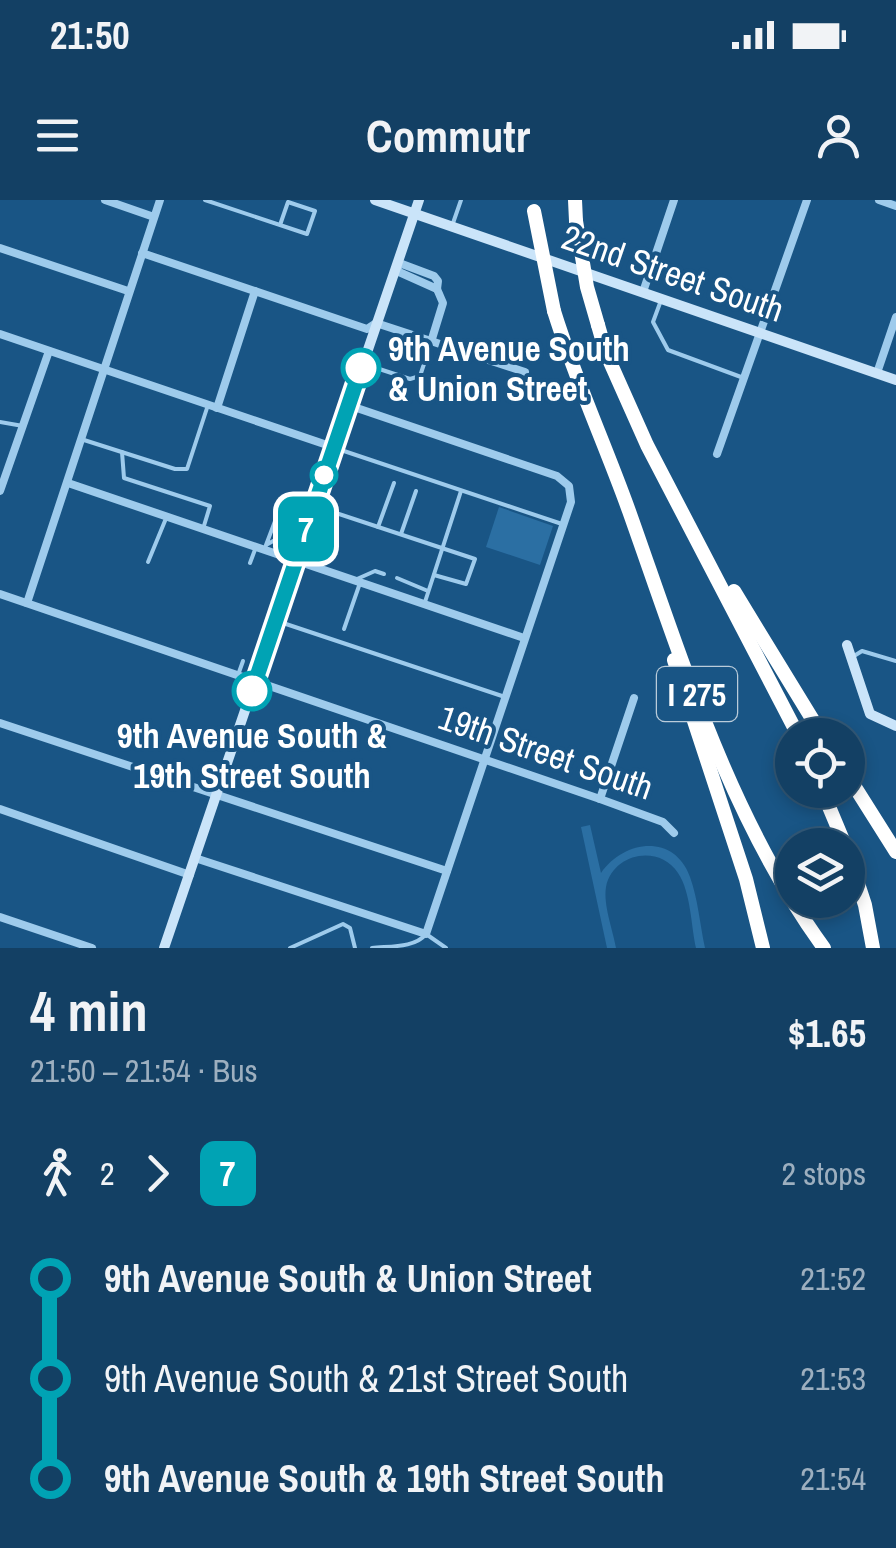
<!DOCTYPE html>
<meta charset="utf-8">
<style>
:root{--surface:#134064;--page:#204b6d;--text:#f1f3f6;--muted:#9dafbf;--line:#325978}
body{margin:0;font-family:"Archivo Narrow",sans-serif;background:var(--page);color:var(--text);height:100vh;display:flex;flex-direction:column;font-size:38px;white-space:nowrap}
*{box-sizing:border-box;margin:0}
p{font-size:32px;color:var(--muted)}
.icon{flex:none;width:55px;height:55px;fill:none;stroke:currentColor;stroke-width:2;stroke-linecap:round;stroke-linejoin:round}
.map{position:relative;height:748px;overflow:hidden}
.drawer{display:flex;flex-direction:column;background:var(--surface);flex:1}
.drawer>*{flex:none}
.badge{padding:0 20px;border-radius:15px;font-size:35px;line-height:65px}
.tools{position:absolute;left:775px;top:518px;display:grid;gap:20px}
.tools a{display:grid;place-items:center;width:90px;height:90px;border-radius:50%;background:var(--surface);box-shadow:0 5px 15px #0003,0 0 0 2px var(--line);font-size:50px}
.map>.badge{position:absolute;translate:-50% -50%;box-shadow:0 0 0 5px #fff}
.legs{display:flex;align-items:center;gap:15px;height:110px;padding:0 30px;font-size:32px}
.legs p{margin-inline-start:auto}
.overview{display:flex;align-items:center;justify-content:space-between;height:170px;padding:0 30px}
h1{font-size:55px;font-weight:700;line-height:75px}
ul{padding:0 30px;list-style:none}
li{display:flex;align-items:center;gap:35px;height:100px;font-size:38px}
li i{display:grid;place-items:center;width:15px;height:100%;margin:0 12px;background:currentColor}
li i::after{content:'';width:25px;height:25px;margin:-12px;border:8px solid;border-radius:50%;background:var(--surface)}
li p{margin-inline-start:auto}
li:first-child i{background:linear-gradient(#0000 50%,currentColor 0)}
li:last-child i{background:linear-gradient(currentColor 50%,#0000 0)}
.status{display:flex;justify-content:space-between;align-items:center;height:70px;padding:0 50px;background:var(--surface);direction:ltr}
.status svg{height:28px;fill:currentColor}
header{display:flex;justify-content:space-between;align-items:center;height:130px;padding:0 30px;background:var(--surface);font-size:45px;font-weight:700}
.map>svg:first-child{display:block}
.green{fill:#2b6fa3}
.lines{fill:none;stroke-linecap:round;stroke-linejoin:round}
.lane{stroke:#9ecbec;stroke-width:4}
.street{stroke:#9ecbec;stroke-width:8}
.secondary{stroke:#cae4f9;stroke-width:10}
.highway{stroke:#fff;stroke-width:14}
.highway-bridge{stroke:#fff;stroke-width:14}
.line-1-casing{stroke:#fff;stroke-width:22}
.line-1{stroke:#00a3b4;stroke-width:15}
.stop-1-dot{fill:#fff;stroke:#00a3b4;stroke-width:5}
.labels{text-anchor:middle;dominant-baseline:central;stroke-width:8;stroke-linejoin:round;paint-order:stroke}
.shield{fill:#195585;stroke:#baccda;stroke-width:2.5}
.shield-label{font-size:32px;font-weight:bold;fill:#fff}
.street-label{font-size:35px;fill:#fff;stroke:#195585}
.stop-label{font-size:35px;font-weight:bold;fill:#fff;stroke:#195585;text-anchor:start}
</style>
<div class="status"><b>21:50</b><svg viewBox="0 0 49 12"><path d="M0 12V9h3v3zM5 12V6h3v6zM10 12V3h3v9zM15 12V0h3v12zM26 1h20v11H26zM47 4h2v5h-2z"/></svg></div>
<header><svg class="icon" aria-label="menu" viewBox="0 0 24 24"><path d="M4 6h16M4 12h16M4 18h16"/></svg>Commutr<svg class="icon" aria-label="person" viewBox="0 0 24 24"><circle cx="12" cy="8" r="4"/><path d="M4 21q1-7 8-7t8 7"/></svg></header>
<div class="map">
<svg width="896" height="748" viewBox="0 0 896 748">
<rect width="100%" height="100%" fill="#195585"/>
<!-- green -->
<g class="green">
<polygon points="499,307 553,326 540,365 486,347"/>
<path d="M590,625L601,673C624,640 674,633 690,677C698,699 700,725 705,748H696C691,726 691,692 678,673C659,644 613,653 606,687C603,705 613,730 616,748H607L581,627Z"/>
</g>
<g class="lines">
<!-- lane -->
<g class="lane">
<polyline points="205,0 307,34 315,11 288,2 280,25"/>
<polyline points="452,26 461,0"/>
<polyline points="660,103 653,122 668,150 741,177"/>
<polyline points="367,165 410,179 420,176 431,143"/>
<polyline points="0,222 23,226"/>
<polyline points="84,240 175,269 187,269 208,205"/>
<polyline points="335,248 562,324"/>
<polyline points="122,252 124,278 210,306 203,329"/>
<polyline points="318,307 475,359 466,384 434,375"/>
<polyline points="378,327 394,283"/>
<polyline points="401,334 416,291"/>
<polyline points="265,349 266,345 277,316 292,312 284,335 266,345"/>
<polyline points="148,362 167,316"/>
<polyline points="250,363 256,347"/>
<polyline points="318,369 330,337"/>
<polyline points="397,378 428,391"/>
<polyline points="357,379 375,371 384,374"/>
<polyline points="424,405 461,291"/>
<polyline points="277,421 505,497"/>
<polyline points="344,429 360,383"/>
<polyline points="854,456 862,451 896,461"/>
<polyline points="238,475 243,461"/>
<polyline points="290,748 343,724 350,728 355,748"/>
<path d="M372,748C390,746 415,748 426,734L446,748"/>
</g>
<!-- street -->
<g class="street">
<polyline points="105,0 154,17"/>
<polyline points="879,0 896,6"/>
<polyline points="0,48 128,91"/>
<polyline points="142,53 367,129 376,123 525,172"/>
<polyline points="397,66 402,64 434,76 438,81 437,89 443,103 431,142"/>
<polyline points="397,67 399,72 437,89"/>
<polyline points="643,92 674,0"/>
<polyline points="0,134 333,247"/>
<polyline points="877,173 896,117"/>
<polyline points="217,208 255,91"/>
<polyline points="717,254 807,0"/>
<polyline points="68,283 524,438"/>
<polyline points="0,291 49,151"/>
<polyline points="0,394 600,599 663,622 674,633"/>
<polyline points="27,403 160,0"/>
<polyline points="0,523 447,671"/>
<polyline points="600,599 634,498"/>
<polyline points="0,609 190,675"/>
<polyline points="195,658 426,734 571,302 569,286 557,276 348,205"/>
<polyline points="0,717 92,748"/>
</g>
<!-- secondary -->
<g class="secondary">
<polyline points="375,0 896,180"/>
<polyline points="847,445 870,514 896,526"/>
<polyline points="164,748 419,0"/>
</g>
<!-- highway -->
<g class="highway">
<polyline points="575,0 576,21"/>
<path d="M554,111C575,179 605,244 629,311C682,460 730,619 824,748"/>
<polyline points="598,125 606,153 647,245 798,535"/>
<polyline points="734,391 822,535"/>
<polyline points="674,460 746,679 763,748"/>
<polyline points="848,576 896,652"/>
<polyline points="822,590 845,645"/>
<polyline points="848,653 865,705 873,748"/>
</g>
<!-- highway-bridge -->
<g class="highway-bridge">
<polyline points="534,11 554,111"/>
<polyline points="576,21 587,87 598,125"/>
</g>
</g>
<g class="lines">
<defs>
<polyline id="line-1" points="252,491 361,168"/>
</defs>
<!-- line-1 casing -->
<use href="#line-1" class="line-1-casing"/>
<!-- line-1 -->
<use href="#line-1" class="line-1"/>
</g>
<!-- markers -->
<g class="stop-1-dot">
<circle cx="361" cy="168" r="18"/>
<circle cx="324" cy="275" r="12"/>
<circle cx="252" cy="491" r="18"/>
</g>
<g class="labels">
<!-- shield labels -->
<rect class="shield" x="657" y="467" width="80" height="54" rx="8"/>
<g class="shield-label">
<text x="697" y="494">I 275</text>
</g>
<!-- street labels -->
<g class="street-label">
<text transform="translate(673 73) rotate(19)">22nd Street South</text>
<text transform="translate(546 552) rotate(19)">19th Street South</text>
</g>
<!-- stop labels -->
<g class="stop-label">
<text x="388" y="148">9th Avenue South<tspan x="388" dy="40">&amp; Union Street</tspan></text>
<text x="252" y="535" text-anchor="middle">9th Avenue South &amp;<tspan x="252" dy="40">19th Street South</tspan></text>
</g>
</g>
</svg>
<div class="tools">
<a><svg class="icon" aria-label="locate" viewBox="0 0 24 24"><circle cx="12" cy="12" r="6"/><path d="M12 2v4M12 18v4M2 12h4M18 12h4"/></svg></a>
<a><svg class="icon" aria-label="layers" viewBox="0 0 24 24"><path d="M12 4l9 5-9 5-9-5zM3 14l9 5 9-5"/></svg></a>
</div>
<b class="badge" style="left:306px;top:329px;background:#00a3b4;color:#fff">7</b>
</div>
<section class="drawer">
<div class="overview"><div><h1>4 min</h1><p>21:50 – 21:54 · Bus</p></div><b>$1.65</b></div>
<div class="legs"><svg class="icon" aria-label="walk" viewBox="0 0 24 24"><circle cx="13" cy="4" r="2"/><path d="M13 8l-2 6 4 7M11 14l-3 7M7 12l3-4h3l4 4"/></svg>2<svg class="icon" aria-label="forward" viewBox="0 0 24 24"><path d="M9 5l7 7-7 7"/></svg><b class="badge" style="background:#00a3b4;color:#fff">7</b><p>2 stops</p></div>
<ul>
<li><i style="color:#00a3b4"></i><b>9th Avenue South &amp; Union Street</b><p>21:52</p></li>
<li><i style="color:#00a3b4"></i><span>9th Avenue South &amp; 21st Street South</span><p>21:53</p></li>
<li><i style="color:#00a3b4"></i><b>9th Avenue South &amp; 19th Street South</b><p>21:54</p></li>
</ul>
</section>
